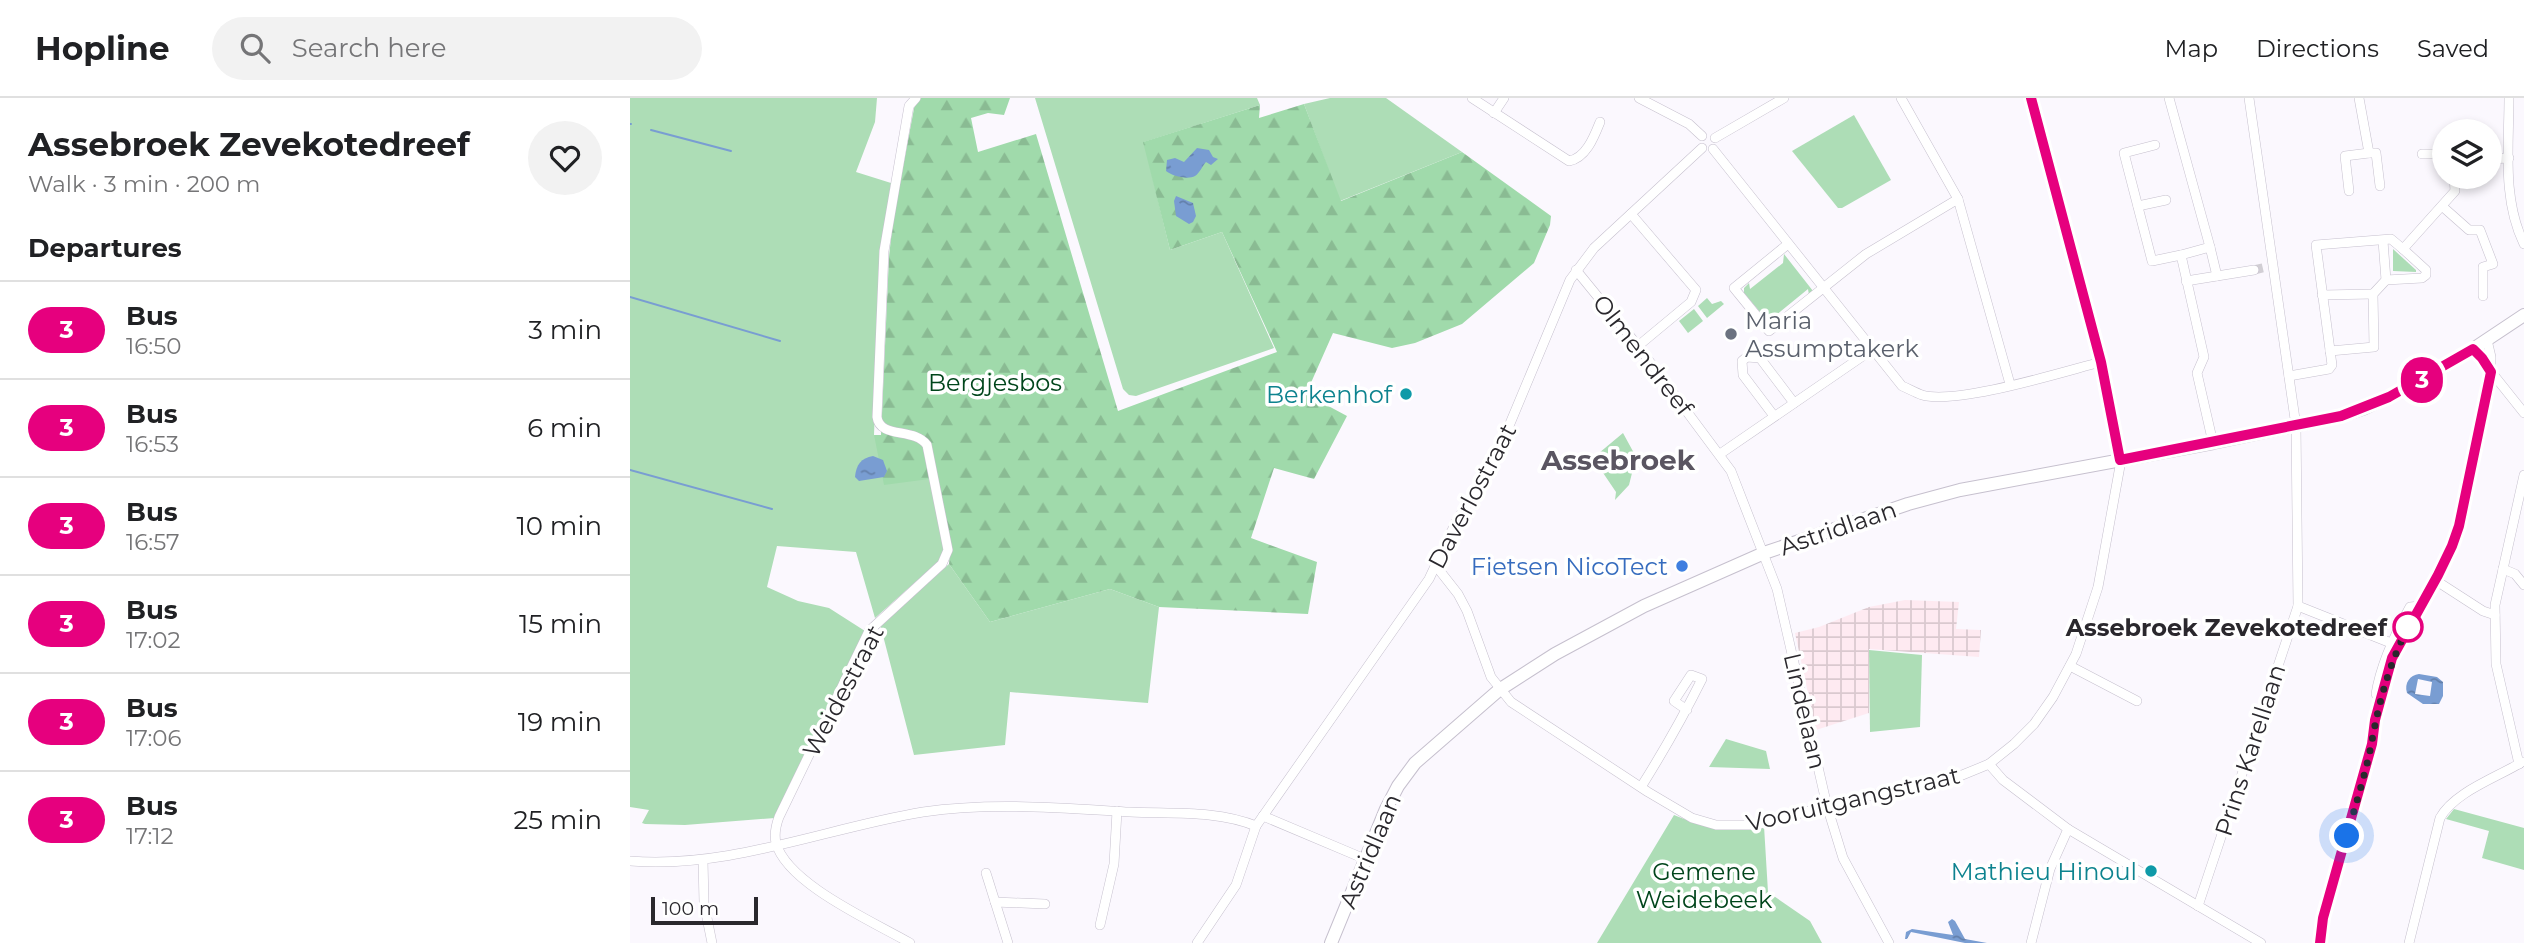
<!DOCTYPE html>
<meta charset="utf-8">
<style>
:root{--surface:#fff;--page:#f2f2f2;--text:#202124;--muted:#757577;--line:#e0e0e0}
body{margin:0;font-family:Montserrat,sans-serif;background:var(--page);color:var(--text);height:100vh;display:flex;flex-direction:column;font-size:26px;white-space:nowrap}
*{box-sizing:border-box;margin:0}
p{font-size:23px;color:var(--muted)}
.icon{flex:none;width:38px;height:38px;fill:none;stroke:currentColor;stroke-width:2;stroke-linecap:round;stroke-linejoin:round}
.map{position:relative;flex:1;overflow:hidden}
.sheet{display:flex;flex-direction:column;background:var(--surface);width:630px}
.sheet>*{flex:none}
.badge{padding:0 14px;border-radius:23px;font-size:24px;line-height:46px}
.controls{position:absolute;left:1802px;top:21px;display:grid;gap:14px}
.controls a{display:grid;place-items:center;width:70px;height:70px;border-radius:50%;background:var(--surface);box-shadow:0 4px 10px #0003;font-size:35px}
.scale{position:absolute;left:21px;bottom:18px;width:107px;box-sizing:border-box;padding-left:7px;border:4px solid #2a282d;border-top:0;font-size:19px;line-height:24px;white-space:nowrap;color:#2a282d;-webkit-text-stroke:5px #fff;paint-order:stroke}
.you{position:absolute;width:35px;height:35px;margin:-18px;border:5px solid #fff;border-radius:50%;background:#1a73e8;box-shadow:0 0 0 10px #1a73e833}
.map>.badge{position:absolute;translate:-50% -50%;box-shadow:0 0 0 4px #fff}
h2{padding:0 28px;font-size:26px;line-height:63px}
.round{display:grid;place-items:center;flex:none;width:74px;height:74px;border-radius:37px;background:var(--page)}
.overview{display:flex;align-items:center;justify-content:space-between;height:119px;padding:0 28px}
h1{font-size:33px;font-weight:700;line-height:52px}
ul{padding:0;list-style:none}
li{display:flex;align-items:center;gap:21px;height:98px;padding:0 28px;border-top:2px solid var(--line)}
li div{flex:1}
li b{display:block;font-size:26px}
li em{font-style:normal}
li .badge{min-width:77px;font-weight:700;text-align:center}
header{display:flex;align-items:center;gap:42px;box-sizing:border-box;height:98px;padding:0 35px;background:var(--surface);border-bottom:2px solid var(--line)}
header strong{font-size:33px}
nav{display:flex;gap:38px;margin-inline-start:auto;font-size:24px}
.search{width:490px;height:63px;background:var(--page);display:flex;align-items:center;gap:18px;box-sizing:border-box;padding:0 24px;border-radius:38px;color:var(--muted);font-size:26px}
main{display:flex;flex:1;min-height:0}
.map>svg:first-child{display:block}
.industrial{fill:url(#industrial-grid)}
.green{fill:#adddb6}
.forest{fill:url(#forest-firs)}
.water{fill:url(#water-ripples);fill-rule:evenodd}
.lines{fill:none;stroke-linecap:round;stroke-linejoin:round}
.stream{stroke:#799dd2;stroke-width:2}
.street-tunnel{stroke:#d1ced4;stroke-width:9;stroke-dasharray:9 4.5;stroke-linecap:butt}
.street-casing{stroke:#c6c0ce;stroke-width:10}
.secondary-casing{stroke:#c6c0ce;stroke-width:14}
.street{stroke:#fff;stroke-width:9}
.secondary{stroke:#fff;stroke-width:12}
.line-casing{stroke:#fff;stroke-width:16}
.line{stroke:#e6007e;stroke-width:10}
.walk{stroke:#2a282d;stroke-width:7;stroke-dasharray:0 12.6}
.worship-dot{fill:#6b7280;stroke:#fff;stroke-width:2.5}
.culture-dot{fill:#0f9aa8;stroke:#fff;stroke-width:2.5}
.shop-dot{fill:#3f7fe0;stroke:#fff;stroke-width:2.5}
.stop-dot{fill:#fff;stroke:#e6007e;stroke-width:3.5}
.labels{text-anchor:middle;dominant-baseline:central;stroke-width:7;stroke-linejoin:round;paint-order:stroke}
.worship-label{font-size:24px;fill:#5b616d;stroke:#fff;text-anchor:start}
.street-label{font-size:24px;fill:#2a282d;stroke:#fff}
.park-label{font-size:24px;fill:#00451b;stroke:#fff}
.culture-label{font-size:24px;fill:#0d838f;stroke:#fff;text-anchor:end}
.shop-label{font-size:24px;fill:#366cbe;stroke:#fff;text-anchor:end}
.stop-label{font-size:24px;font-weight:bold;fill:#2a282d;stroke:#fff;text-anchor:end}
.quarter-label{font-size:28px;font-weight:bold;fill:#5a5561;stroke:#fff}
</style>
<header>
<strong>Hopline</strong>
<div class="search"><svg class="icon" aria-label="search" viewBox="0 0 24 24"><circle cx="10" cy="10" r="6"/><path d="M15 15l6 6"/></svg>Search here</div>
<nav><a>Map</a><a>Directions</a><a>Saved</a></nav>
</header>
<main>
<section class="sheet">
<div class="overview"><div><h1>Assebroek Zevekotedreef</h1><p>Walk · 3 min · 200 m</p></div><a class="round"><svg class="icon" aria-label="heart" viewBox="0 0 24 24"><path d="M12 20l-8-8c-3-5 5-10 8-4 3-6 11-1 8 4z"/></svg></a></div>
<h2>Departures</h2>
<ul>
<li><span class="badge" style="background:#e6007e;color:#fff">3</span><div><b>Bus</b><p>16:50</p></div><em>3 min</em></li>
<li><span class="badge" style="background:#e6007e;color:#fff">3</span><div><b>Bus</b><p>16:53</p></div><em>6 min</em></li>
<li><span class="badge" style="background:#e6007e;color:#fff">3</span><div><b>Bus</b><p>16:57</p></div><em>10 min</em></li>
<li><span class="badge" style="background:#e6007e;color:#fff">3</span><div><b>Bus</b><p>17:02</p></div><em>15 min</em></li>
<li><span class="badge" style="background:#e6007e;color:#fff">3</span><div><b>Bus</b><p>17:06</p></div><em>19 min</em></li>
<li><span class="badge" style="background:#e6007e;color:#fff">3</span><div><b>Bus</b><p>17:12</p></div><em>25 min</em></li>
</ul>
</section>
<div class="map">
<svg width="1894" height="845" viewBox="0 0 1894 845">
<defs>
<pattern id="industrial-grid" width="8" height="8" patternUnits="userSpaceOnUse" patternTransform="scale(1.75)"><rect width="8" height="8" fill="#feeaf1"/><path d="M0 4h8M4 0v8" fill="none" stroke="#dac9cf"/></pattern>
<pattern id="forest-firs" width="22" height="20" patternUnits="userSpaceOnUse" patternTransform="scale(1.75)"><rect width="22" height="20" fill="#a0daab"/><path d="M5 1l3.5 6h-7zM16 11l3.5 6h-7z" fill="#8abb93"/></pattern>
<pattern id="water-ripples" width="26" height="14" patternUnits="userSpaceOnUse" patternTransform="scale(1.75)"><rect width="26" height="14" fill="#799dd2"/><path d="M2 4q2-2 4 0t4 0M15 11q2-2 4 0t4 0" fill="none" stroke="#6380ab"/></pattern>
</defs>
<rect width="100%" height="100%" fill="#fbf8fe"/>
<!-- industrial -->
<polygon class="industrial" points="1275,502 1329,504 1326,531 1351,532 1349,559 1239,551 1239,615 1186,632 1165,535 1189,529 1239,509"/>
<!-- green -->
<g class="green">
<polygon points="0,0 247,0 245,24 226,74 261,85 251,153 244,337 301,380 315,450 308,464 245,520 226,454 147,448 137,489 168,503 199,510 235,533 145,720 55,727 15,726 12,725 19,712 0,709"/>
<polygon points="405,0 627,0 630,7 514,44 540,152 592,134 644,250 506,298 499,297 493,291"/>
<polygon points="700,0 756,0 832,54 710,103 674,6"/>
<polygon points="1224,17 1261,82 1212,110 1208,110 1162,53"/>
<polygon points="1763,151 1786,172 1786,174 1763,173"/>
<polygon points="1154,156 1183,193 1179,197 1178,191 1145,218 1144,225 1140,226 1114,195 1114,190 1119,185 1120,191 1153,165"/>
<polygon points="1077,200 1082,206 1091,203 1094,206 1077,220 1068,208"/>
<polygon points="1064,211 1073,223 1058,235 1049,223"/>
<polygon points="993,335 1011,368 1002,375 999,387 985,402 986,394 963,360"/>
<polygon points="319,466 360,524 480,491 529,509 518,605 380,594 375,647 284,657 250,526"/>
<polygon points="1239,552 1292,557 1290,629 1240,634"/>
<polygon points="1096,641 1136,653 1140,671 1079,669"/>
<polygon points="1824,711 1894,730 1894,772 1852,760 1859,733 1816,721"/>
<path d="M1044,717C1077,731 1099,733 1134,728L1138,794L1180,823L1192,845H967Z"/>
</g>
<!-- forest -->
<polygon class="forest" points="286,0 380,0 374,17 358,15 341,20 348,54 406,36 488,313 647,254 592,134 540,152 513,44 630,7 629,20 674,6 711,103 832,54 921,118 920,127 904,165 832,226 785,245 762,250 703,235 676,296 717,318 684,381 644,370 621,440 687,464 678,516 529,509 480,491 360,524 319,466 321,445 307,380 254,387 244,337 251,337 259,159 263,122"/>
<!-- water -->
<g class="water">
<path d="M567,50L579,52L583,59L588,61L581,67L576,64C572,68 570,75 565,78C558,82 542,78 536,73L537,62L545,60L554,64Z"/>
<polygon points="546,98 563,105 566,118 563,124 559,126 546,118 544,103"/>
<path d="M243,358L253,362L257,373L254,379L229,383L225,379C226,367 231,360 243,358Z"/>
<path d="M1789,576L1807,579L1813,584V598L1809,606H1793L1777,595C1774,585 1780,577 1789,576ZM1788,581L1802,584L1800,598L1785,596Z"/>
<polygon points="1322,821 1325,823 1335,841 1357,845 1335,845 1281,834 1277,841 1275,841 1276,834 1282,831 1323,837 1318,824"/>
</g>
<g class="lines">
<!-- stream -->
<g class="stream">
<polyline points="0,26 1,26"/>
<polyline points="21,32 101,53"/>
<polyline points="0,199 150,243"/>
<polyline points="0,372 142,411"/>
</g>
<!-- street-tunnel -->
<polyline class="street-tunnel" points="1624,172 1637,169"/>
<defs>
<g id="street">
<path d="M842,0L939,63C956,60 964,39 970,24"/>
<polyline points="1009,0 1059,26 1072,38"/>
<polyline points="1271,0 1328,101 1380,286"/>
<polyline points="1539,0 1580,149"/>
<polyline points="1729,0 1739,55 1746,55 1750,88"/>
<path d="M1879,0C1879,49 1872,101 1894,146"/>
<polyline points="864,15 874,0"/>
<polyline points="1085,40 1154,0"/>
<polyline points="1525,47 1494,55 1522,163 1551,157 1574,259 1567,275 1583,345"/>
<path d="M1083,51L1272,288C1279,291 1286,295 1292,297C1327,307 1432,274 1471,264"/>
<polyline points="1792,56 1815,56"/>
<polyline points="1860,61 1879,60"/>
<polyline points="1719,93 1715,58 1739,55"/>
<polyline points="1508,108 1536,102"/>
<polyline points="1813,109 1839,132 1850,132 1863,166 1853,169 1853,198"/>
<polyline points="1001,116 1066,192 1061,204 1008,248"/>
<polyline points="1158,146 1104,190 1139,233 1236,156 1328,101"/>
<polyline points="1551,157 1580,149 1587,178"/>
<polyline points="946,172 1008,248 1101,373 1147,491 1197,708 1213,760 1259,845"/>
<polyline points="1756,182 1792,180 1796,177 1796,172 1773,151"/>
<polyline points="1556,183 1624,172"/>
<polyline points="1692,197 1743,196"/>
<polyline points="1843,251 1894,315"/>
<polyline points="1700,253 1744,249 1743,196 1756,182 1753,143"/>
<polyline points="1659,278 1699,271 1702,267 1686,147 1761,141 1773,151 1825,93 1824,79"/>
<polyline points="1144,318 1113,277 1112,263 1117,259 1130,260 1164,305"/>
<polyline points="1090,356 1243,251"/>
<polyline points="806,468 828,496 837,513 861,579 881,604 1018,694 1062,720 1086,727 1126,727 1228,700 1320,682 1359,666 1384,646 1404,626 1423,599 1446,556 1468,489 1490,368 1471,264 1401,0"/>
<polyline points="1873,471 1885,476 1894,487"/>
<polyline points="1805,482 1853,513 1865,517"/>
<polyline points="1668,508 1766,547"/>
<polyline points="1440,568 1507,603"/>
<path d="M1751,600L1746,596C1751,565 1765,536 1780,509L1790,508"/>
<polyline points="1359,666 1373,682 1438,731 1631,845"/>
<polyline points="1889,666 1866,566 1865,507 1894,377"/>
<path d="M1011,689C1033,654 1053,619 1072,581L1061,577L1044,603L1057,612"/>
<polyline points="633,718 735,761"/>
<polyline points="73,762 74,805 82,845"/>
<path d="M0,763C100,771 196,730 293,714C362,704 431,710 500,714C542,716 587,712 626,728"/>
<polyline points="356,775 378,845"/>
<polyline points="365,804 415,806"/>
<polyline points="1568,808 1668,508 1666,328 1619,0"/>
<polyline points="470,827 484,766 487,713"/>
<path d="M280,845C244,824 157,786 146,745C144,736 146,727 149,719L239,533L312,466L318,452L297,347C284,329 250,341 247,319L254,153L279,8L286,0"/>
<polyline points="567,845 606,787 626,728 799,481 827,422 861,371 940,182 964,150 1072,50"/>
<polyline points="1401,845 1420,771 1438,731"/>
<path d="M1690,845C1694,808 1707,773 1718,737C1726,708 1734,678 1741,649C1747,619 1751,586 1764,556C1784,512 1814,475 1829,428L1861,274V259L1857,242"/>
<path d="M1779,845L1810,720C1824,694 1868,679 1892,664"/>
</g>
<polyline id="secondary" points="701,845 756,711 768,688 785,665 869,592 925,556 1014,508 1134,455 1278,406 1330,392 1583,345 1711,318 1735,310 1783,287 1843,251 1894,217"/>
</defs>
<!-- street casing -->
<use href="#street" class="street-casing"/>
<!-- secondary casing -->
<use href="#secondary" class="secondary-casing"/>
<!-- street -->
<use href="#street" class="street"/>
<!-- secondary -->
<use href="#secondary" class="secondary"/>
</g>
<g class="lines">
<defs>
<polyline id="line" points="1401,0 1471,264 1490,362 1711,318 1759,299 1843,251 1852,260 1861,274 1829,428 1822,448 1808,477 1762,560 1745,622 1742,646 1693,820 1690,845"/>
</defs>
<!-- line casing -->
<use href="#line" class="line-casing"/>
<!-- line -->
<use href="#line" class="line"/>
<!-- walk -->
<path class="walk" d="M1717,738C1725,708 1735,678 1741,648C1749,604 1758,569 1778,529"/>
</g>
<!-- markers -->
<circle class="worship-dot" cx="1101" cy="236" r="7"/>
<g class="culture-dot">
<circle cx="776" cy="296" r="7"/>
<circle cx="1521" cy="773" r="7"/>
</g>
<circle class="shop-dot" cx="1052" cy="468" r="7"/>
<circle class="stop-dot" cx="1778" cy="529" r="14"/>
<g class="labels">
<!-- worship labels -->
<g class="worship-label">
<text x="1115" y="222">Maria<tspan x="1115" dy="28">Assumptakerk</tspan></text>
</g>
<!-- street labels -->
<g class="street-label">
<text transform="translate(1013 257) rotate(52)">Olmendreef</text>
<text transform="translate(842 398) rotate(-62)">Daverlostraat</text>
<text transform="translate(1208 430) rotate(-19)">Astridlaan</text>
<text transform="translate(213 593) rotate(-62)">Weidestraat</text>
<text transform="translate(1175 613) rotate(77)">Lindelaan</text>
<text transform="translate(1620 652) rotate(-72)">Prins Karellaan</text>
<text transform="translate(1223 701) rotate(-13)">Vooruitgangstraat</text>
<text transform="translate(740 753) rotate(-67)">Astridlaan</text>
</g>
<!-- park labels -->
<g class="park-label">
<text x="365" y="284">Bergjesbos</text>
<text x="1074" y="773">Gemene<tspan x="1074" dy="28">Weidebeek</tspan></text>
</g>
<!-- culture labels -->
<g class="culture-label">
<text x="762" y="296">Berkenhof</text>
<text x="1507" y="773">Mathieu Hinoul</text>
</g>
<!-- shop labels -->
<g class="shop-label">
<text x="1038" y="468">Fietsen NicoTect</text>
</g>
<!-- stop labels -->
<g class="stop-label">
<text x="1757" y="529">Assebroek Zevekotedreef</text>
</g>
<!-- quarter labels -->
<g class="quarter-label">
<text x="988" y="362">Assebroek</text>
</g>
</g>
</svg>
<div class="controls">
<a><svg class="icon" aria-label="layers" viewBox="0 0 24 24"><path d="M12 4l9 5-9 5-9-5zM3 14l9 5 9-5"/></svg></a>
</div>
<div class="scale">100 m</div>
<div class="you" style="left:1717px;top:738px"></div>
<b class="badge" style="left:1792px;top:282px;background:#e6007e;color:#fff">3</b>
</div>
</main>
